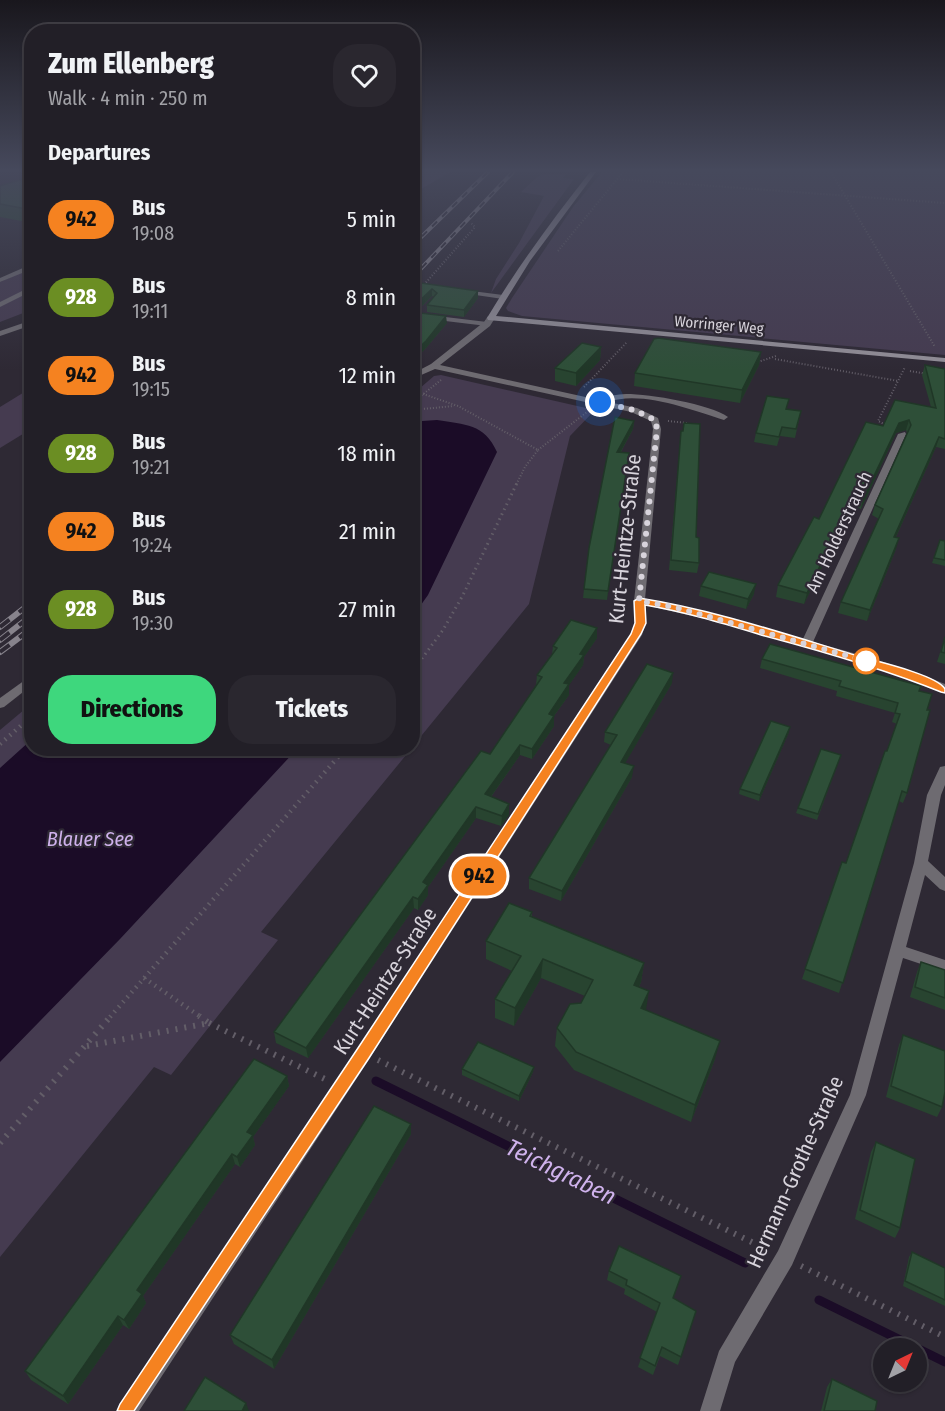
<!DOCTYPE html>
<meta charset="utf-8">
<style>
:root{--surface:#221f27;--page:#2a272f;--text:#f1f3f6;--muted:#a2a2a7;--line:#3f3d44;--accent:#3ed77d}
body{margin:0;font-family:"Fira Sans Condensed",sans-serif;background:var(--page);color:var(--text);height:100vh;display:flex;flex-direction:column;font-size:22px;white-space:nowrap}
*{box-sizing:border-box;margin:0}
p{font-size:20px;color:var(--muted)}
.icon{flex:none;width:33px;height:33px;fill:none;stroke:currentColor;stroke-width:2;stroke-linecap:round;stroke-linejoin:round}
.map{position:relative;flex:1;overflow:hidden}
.sheet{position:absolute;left:24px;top:24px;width:396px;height:732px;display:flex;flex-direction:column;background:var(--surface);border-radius:24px;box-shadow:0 2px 4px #0004,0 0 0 2px var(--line)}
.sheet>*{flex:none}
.badge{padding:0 12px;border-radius:20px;font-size:21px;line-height:39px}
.needle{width:39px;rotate:43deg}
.tools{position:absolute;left:873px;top:1338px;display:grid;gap:12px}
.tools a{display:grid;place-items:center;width:54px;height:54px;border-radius:50%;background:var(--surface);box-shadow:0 2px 4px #0004,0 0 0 2px var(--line);font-size:30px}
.you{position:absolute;width:30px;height:30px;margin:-15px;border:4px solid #fff;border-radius:50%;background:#1a73e8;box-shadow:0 0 0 9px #1a73e833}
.map>.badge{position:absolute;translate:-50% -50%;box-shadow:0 0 0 3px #fff}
h2{padding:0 24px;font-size:22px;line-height:54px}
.round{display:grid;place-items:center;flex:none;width:63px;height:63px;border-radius:24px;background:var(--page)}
.head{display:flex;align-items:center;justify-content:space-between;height:102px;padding:0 24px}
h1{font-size:28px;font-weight:800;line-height:45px}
.primary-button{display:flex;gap:12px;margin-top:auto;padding:12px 24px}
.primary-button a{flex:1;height:69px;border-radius:24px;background:var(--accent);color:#111;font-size:24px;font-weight:800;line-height:69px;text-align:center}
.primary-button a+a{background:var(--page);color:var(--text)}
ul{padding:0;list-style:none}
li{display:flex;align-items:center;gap:18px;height:78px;padding:0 24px}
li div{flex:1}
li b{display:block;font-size:22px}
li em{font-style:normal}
li .badge{min-width:66px;font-weight:700;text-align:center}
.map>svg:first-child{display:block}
.green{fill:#453b50}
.water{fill:#1b0c27}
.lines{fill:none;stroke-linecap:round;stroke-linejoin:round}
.stream{stroke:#1b0c27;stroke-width:9}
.path-far3{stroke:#635e68;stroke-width:2;stroke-dasharray:1 2;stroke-linecap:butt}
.path-far2{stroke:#635e68;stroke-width:3;stroke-dasharray:1.5 4;stroke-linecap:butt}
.path-far1{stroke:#635e68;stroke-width:4.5;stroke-dasharray:1.5 5;stroke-linecap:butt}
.path{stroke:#635e68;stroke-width:6;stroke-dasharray:2 7;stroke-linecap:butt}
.lane{fill:#6e6b71;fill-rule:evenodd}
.street{fill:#6e6b71;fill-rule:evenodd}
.secondary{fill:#938f98;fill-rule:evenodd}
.rail-far1-casing{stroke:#87838c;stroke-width:4}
.rail-casing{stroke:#87838c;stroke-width:6}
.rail-far1{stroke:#2e2934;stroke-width:2;stroke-dasharray:7;stroke-linecap:butt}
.rail{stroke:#2e2934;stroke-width:4;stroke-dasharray:12;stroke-linecap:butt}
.wall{fill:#284430}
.shaded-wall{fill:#203727}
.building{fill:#2e4f38;stroke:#203727;stroke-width:1.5}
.line{fill:#f58220;stroke:#fff;stroke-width:1.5}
.walk{stroke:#d8d4dc;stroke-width:6;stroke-dasharray:0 10.8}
.stop-dot{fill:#fff;stroke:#f58220;stroke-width:3}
.labels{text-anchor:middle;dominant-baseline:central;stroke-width:4.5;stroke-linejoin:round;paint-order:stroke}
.far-street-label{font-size:15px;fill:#d8d4dc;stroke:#2e2934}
.street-label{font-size:18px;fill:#d8d4dc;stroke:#2e2934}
.water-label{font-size:20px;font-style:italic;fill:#cfb2ec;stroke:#2e2934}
.near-street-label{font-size:21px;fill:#d8d4dc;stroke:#2e2934}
.near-water-label{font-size:24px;font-style:italic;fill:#cfb2ec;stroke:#2e2934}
</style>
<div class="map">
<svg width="945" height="1411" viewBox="0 0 945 1411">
<rect width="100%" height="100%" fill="#2e2934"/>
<!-- green -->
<g class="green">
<polygon points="413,172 450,172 413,194"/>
<polygon points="602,172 945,172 945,355 522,316 508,311 506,308 512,298 573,207"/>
<polygon points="544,174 566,174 563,178 574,179 491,293 496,279 519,243 544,196 521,192 537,177"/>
<polygon points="31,268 31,310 0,322 0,282"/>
<polygon points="441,375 595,410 570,436 529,604 413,746 413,394 434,376"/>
<polygon points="31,388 31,429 0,448 0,407"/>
<polygon points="31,704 32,748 411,749 261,932 278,940 171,1075 154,1067 0,1257 0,730"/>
</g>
<!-- water -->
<g class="water">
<path d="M437,420C465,425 484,423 497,452L428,595L413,616V425L422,421Z"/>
<polygon points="31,740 32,748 297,749 120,939 0,1062 0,768"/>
</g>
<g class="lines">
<!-- stream -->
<g class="stream">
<polyline points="376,1081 745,1263"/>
<polyline points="819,1300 945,1362"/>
</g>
<!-- path-far3 -->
<g class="path-far3">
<polyline points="831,172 935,347"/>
<polyline points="617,179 945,203"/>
<polyline points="558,251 623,172"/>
<polyline points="422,287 475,227 471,223"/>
<polyline points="775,359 898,381"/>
<polyline points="755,363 776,356"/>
<polyline points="910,371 927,374"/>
<polyline points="584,387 627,342"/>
<polyline points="423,394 458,406 538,450 525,467 516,485"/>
<polyline points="412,403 441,380"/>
<polyline points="412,410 454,406"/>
<polyline points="668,421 687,423"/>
<polyline points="888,426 878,421 905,367"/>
<polyline points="538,450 587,412"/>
</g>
<!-- path-far2 -->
<polyline class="path-far2" points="412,672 443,630 463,595 517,483"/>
<!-- path-far1 -->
<g class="path-far1">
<polyline points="0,744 32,716"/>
<polyline points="144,978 201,1017"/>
<polyline points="110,1017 346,748"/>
</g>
<!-- path -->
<g class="path">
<polyline points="209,1023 327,1080"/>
<polyline points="87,1046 209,1023 199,1016"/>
<polyline points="378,1060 768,1250"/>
<polyline points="0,1143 111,1016"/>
<polyline points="801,1266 945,1337"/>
</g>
<!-- lane -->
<g class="lane">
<polygon points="464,290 503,295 506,297 503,299 462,293 461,292"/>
<polygon points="412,313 487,322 490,324 487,326 412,317"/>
</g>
<!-- street -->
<g class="street">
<polygon points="32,264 32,269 0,282 0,278"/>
<polygon points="32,286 32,291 0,307 0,302"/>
<path d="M488,316L495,318L490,326L440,365L599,400C608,396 617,394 626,394C650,394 710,404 728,417L724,420C692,410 641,390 608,402L637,408L658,418L661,429L645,599L702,611L803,639L898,434L905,432L906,434L813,642C857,654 902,666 945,684V693L868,665L714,621L645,605L646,623L642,635L370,1058L139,1411H117L120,1404L358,1048L630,635L636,623L634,601L653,429L651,421L631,412L435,369L412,379V374L431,364L484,322Z"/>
<polygon points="32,320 32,325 0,336 0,331"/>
<polygon points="32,675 32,685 4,707 0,708 0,698"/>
<polygon points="945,766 945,785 941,795 928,861 945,877 945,891 940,889 925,875 906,947 945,960 945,972 903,958 866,1095 792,1265 735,1362 720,1411 700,1411 719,1351 778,1251 850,1095 914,863 927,795 940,767"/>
</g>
<!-- secondary -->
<path class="secondary" d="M590,172H596L530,261L496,316L945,358V362L488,320L487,318C518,266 553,219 590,172Z"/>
<defs>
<g id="rail-far1">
<polyline points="412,246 488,172"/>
<polyline points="412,278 513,172"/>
</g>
<g id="rail">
<polyline points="0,627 32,602"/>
<polyline points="0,640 32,615"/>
<polyline points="0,652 32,628"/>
</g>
</defs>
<!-- rail-far1 casing -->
<use href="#rail-far1" class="rail-far1-casing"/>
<!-- rail casing -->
<use href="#rail" class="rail-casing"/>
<!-- rail-far1 -->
<use href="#rail-far1" class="rail-far1"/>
<!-- rail -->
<use href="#rail" class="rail"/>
</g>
<!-- wall -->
<g class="wall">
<polygon points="32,176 32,223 0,217 0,186"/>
<polygon points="421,283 478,291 478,298 464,317 427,312 427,305 434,297 432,296 416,312 413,312 447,323 426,348 412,362 412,293"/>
<polygon points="601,347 600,360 576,386 555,381 555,368"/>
<polygon points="761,352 759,365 740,403 634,386 635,373"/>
<polygon points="925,365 945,369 945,449 936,447 896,537 896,549 867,621 838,613 841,602 879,519 872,515 875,505 907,433 906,430 896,433 861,509 852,505 850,508 804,604 776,597 778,585 819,519 883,426 931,407 922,375"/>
<polygon points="787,409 799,420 795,438 780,436 777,446 754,442 756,433"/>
<polygon points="615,417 634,421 633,429 621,452 628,461 607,600 583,598 584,589"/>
<polygon points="681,431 699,563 697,573 669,570"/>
<polygon points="940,540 945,541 945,566 932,563"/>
<polygon points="701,586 754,594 746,609 699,596"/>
<polygon points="597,628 597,638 584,657 583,665 569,685 569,695 554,716 554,726 532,759 520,755 491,797 509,815 501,826 476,818 428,887 428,895 418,910 414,908 308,1058 276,1043 274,1032 490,754 536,685 537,675 552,655 553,646"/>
<polygon points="945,637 945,664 937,662"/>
<polygon points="762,659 919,691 927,710 907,793 903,803 899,801 839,993 802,979 842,862 846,863 887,751 897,724 892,722 895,713 836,696 837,691 760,668"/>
<polygon points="672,683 625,763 632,777 561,901 529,889 529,878 611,745 604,742 605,732"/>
<polygon points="789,732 759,801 739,794 740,789"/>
<polygon points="839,760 817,820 796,813 798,808"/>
<polygon points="532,912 532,917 644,963 641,982 639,987 646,1010 715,1059 691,1122 574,1070 555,1046 557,1028 581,1003 585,996 541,978 514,1026 495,1018 495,999 512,971 486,959 486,941"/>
<polygon points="921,962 945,970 945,1010 910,997 917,972"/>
<polygon points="903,1035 942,1107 937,1117 886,1097 899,1045"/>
<polygon points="534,1067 533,1072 519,1101 462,1075 462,1069"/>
<polygon points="287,1076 289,1086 253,1137 255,1145 240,1167 235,1164 143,1296 146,1303 129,1329 123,1325 68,1404 31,1380 25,1371"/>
<polygon points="411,1124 411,1134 274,1369 234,1344 230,1335"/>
<polygon points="876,1142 900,1228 895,1238 855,1219 871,1152"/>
<polygon points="912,1252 945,1268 945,1306 903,1286 909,1257"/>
<polygon points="609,1271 681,1276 673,1299 696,1311 678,1365 660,1356 653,1375 638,1367 657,1312 624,1294 625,1289 607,1280"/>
<polygon points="832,1379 875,1411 821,1411 827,1387"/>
</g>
<!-- shaded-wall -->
<g class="shaded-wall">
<polygon points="432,289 432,296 416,312 412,312 412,305"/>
<polygon points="478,291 478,298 464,317 464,310"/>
<polygon points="446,316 447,323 426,348 412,362 412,354"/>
<polygon points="601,347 600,360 576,386 576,373"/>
<polygon points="761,352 759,365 740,403 742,390"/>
<polygon points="909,420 906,430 896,433 861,509 863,499 899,423"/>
<polygon points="634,421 633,429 616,460 617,452"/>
<polygon points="939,437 936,447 891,548 894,537"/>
<polygon points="629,453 628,461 607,600 608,591"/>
<polygon points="855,495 852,505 804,604 807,593"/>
<polygon points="899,538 896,549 867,621 870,610"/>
<polygon points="756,584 754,594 746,609 748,599"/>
<polygon points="597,628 597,638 584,657 583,665 569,685 569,695 548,724 549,714 564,683 580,654"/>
<polygon points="673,673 672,683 620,772 621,762"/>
<polygon points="554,716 554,726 532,759 532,749"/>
<polygon points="790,727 789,732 759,801 760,795"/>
<polygon points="520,745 520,755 485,805 485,794"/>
<polygon points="634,766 632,777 561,901 562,891"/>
<polygon points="509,804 509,815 501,826 502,816"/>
<polygon points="476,807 476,818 428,887 428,895 418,910 418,899 423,882"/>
<polygon points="413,897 414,908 308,1058 306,1048"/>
<polygon points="543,959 541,978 514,1026 515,1008"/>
<polygon points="644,963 641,982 631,1004 634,985"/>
<polygon points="649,991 646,1010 638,1027 641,1008"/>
<polygon points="720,1041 715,1059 691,1122 695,1105"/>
<polygon points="534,1067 533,1072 519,1101 519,1096"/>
<polygon points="287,1076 289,1086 253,1137 255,1145 240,1167 237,1157 247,1132"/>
<polygon points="411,1124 411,1134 274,1369 272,1360"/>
<polygon points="232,1154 235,1164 143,1296 146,1303 129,1329 124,1320 137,1290"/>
<polygon points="118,1316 123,1325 68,1404 63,1396"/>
<polygon points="246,1403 249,1411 242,1411"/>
</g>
<!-- building -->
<g class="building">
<polygon points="32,176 32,210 0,204 0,186"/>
<polygon points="421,283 478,291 464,310 427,305 437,293 432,289 416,304 412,305 412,293"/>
<polygon points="412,312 446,316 426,341 412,354"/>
<polygon points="658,338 761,352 742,390 635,373 654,339"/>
<polygon points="582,343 601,347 576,373 555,368"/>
<polygon points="925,365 945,369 945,439 939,437 894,537 899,538 870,610 841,602 883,509 875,505 911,425 909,420 899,423 863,499 855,495 853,497 807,593 778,585 814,517 819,519 866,422 883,426 895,400 936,408"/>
<polygon points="767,396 789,399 786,409 801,411 796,429 782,427 779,437 756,433"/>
<polygon points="615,417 634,421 617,452 629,453 608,591 584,589 589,548"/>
<polygon points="684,423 700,424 696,537 699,538 699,563 671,560 681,431 683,431"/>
<polygon points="940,540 945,541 945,560 934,558"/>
<polygon points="709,572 756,584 748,599 701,586"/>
<polygon points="571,620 597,628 580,654 584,655 564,683 569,684 549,714 554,716 532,749 520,745 485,794 509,804 502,816 476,807 423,882 428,885 418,899 413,897 306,1048 274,1032 481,751 490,754 542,677 537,675 557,648 553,646"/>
<polygon points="945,637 945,653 941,652"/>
<polygon points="770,644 921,686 919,691 932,694 927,710 930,710 907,793 902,791 843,983 805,969 842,862 846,863 885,751 887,751 900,714 895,713 898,703 839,686 841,681 762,659"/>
<polygon points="647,664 673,673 621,762 634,766 562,891 529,878 617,735 605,732"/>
<polygon points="771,721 790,727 760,795 740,789"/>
<polygon points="821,749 841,755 818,814 798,808"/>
<polygon points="509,903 532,912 530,916 644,963 634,985 649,991 641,1008 720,1041 695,1105 576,1052 557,1028 570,1004 581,1003 593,980 543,959 515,1008 495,999 521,956 486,941"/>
<polygon points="921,962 945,970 945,998 915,987"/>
<polygon points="903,1035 945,1051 945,1092 942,1107 891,1086"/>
<polygon points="478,1042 534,1067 519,1096 462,1069"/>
<polygon points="254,1059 287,1076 247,1132 253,1135 237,1157 232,1154 137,1290 142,1294 124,1320 118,1316 63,1396 25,1371"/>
<polygon points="374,1106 411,1124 272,1360 230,1335"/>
<polygon points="876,1142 915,1159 900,1228 860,1210"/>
<polygon points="619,1246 681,1276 673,1298 696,1311 681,1357 662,1347 655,1366 640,1358 660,1303 626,1285 627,1280 609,1271"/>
<polygon points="912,1252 945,1268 945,1300 905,1281"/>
<polygon points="205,1377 246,1403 242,1411 184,1411"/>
<polygon points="832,1379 877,1401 875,1411 824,1411"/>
</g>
<!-- sky -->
<linearGradient id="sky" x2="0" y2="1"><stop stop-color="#19171d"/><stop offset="0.46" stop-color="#46495c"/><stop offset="1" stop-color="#46495c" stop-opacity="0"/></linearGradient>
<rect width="945" height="370" fill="url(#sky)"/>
<!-- line -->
<path class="line" d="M639,598C716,610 791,636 865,658C884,663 938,676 945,689V693L941,692C884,669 825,652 765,636C725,624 686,612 645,605L646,623L641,634L369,1058L134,1411H117L120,1404L358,1048L631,634L635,623L634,601Z"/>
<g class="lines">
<!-- walk -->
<polyline class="walk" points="600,402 634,410 655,420 657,429 639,601 674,607 866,661"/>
</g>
<!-- markers -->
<circle class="stop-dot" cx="866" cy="661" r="12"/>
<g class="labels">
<!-- far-street labels -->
<g class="far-street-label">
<text transform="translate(719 325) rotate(5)">Worringer Weg</text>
</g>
<!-- street labels -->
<g class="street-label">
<text transform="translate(839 532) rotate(-65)">Am Holderstrauch</text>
</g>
<!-- water labels -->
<g class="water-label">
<text x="90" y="839">Blauer See</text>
</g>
<!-- near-street labels -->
<g class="near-street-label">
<text transform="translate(625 539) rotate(-84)">Kurt-Heintze-Straße</text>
<text transform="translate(385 981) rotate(-57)">Kurt-Heintze-Straße</text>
<text transform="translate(795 1172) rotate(-66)">Hermann-Grothe-Straße</text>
</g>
<!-- near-water labels -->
<g class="near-water-label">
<text transform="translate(561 1172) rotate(26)">Teichgraben</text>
</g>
</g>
</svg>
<div class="tools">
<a><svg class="needle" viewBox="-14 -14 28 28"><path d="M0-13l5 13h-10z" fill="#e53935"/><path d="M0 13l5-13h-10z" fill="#a2a2a7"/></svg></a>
</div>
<div class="you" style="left:600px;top:402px"></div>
<b class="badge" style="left:479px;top:876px;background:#f58220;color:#111">942</b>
<section class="sheet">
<div class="head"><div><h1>Zum Ellenberg</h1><p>Walk · 4 min · 250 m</p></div><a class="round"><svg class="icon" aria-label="heart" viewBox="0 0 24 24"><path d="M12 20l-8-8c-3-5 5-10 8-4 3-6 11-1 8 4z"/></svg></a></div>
<h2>Departures</h2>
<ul>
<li><span class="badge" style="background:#f58220;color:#111">942</span><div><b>Bus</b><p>19:08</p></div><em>5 min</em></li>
<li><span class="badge" style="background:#6b8e23;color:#fff">928</span><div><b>Bus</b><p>19:11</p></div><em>8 min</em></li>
<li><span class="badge" style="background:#f58220;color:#111">942</span><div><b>Bus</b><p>19:15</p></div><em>12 min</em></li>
<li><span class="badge" style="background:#6b8e23;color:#fff">928</span><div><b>Bus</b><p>19:21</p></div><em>18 min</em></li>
<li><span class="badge" style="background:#f58220;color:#111">942</span><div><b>Bus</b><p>19:24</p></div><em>21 min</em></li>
<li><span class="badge" style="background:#6b8e23;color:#fff">928</span><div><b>Bus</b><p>19:30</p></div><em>27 min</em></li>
</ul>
<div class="primary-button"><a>Directions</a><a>Tickets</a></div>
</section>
</div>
